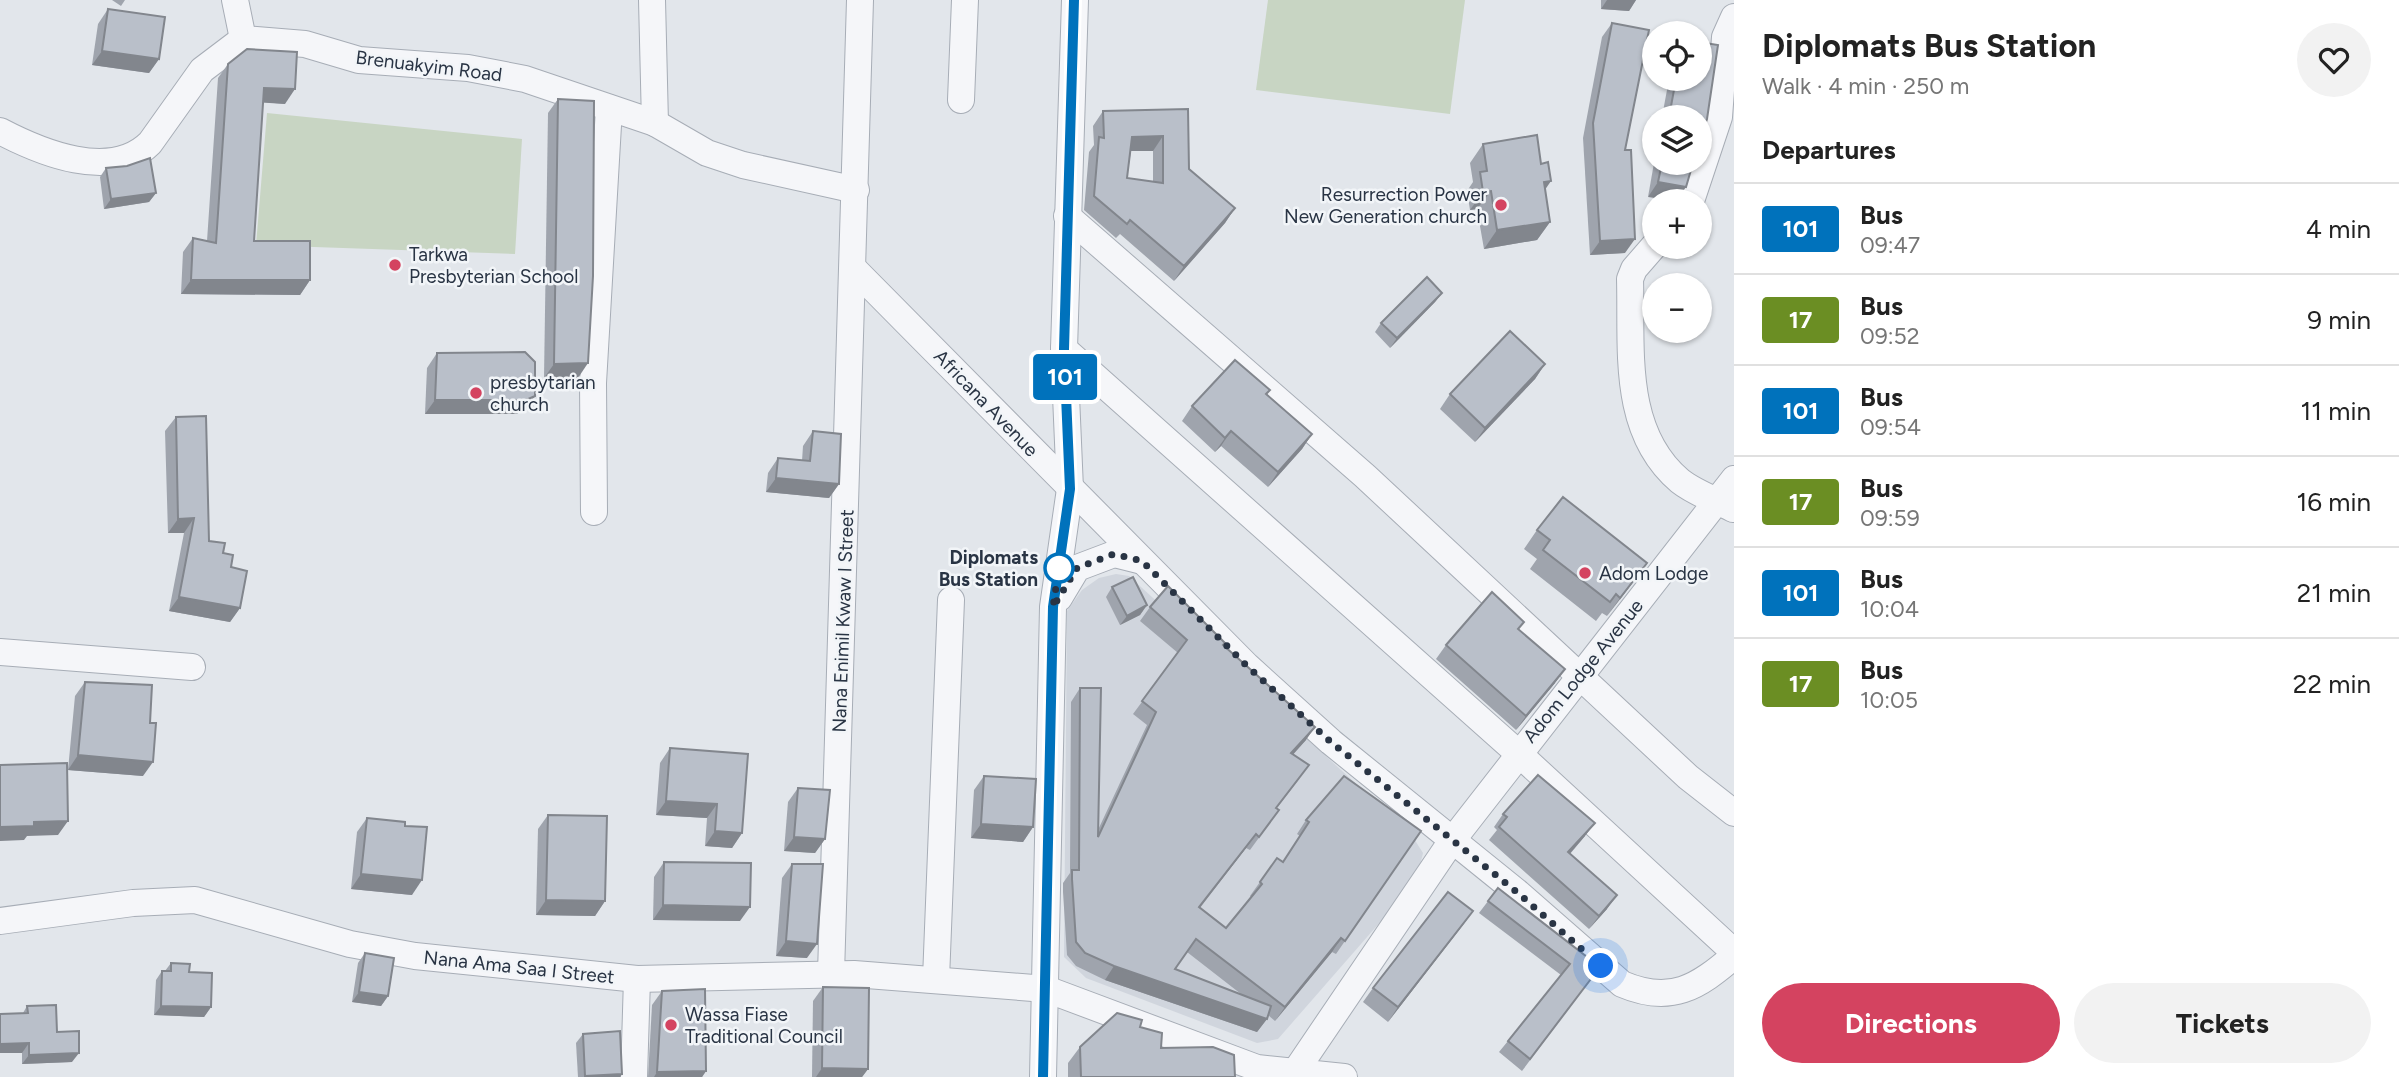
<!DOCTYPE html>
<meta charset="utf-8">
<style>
:root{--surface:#fff;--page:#f2f2f2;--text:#222;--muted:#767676;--line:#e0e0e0;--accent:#d44360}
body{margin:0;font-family:Figtree,sans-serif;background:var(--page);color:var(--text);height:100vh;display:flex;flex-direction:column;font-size:26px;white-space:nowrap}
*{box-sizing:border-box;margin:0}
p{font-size:23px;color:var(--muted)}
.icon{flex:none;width:38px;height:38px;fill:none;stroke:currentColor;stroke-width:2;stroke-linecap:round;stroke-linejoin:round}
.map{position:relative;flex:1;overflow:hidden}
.details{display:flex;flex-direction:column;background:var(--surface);width:665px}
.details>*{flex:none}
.badge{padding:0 14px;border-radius:5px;font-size:24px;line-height:46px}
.controls{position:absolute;left:1642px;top:21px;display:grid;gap:14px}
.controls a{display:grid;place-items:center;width:70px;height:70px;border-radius:50%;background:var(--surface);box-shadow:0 2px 5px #0004;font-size:35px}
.you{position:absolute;width:35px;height:35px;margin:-18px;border:5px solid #fff;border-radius:50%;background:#1a73e8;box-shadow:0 0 0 10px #1a73e833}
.map>.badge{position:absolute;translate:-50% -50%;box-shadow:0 0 0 4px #fff}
h2{padding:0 28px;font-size:26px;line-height:63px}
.round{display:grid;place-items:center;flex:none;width:74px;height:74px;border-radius:37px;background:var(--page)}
.summary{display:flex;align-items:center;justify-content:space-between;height:119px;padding:0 28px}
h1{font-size:33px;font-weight:700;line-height:52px}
.primary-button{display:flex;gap:14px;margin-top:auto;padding:14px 28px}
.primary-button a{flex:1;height:80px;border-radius:42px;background:var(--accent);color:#fff;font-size:28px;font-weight:700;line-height:80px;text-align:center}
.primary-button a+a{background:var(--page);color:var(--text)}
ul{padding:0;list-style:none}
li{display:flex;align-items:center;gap:21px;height:91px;padding:0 28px;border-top:2px solid var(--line)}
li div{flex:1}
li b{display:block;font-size:26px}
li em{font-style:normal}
li .badge{min-width:77px;font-weight:700;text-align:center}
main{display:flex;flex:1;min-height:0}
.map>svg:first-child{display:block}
.built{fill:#d0d5dd}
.pitch{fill:#c8d5c3}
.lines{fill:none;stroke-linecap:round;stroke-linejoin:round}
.minor-casing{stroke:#a7adb6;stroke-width:28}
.minor{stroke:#f5f6f9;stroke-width:26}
.wall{fill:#9fa4ad;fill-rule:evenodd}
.shaded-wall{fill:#82868d}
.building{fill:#b9bfc9;stroke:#82868d;stroke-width:2;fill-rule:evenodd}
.line-casing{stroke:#fff;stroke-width:16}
.line{stroke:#0072bc;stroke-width:10}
.walk{stroke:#293444;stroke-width:7;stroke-dasharray:0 12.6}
.poi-dot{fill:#d44360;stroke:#f2f5f8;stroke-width:2.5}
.stop-dot{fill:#fff;stroke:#0072bc;stroke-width:3.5}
.labels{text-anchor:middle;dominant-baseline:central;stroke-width:5;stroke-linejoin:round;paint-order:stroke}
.street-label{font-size:19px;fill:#293444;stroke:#f2f5f8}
.poi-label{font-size:19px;fill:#293444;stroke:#f2f5f8;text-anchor:start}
.stop-label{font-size:19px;font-weight:bold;fill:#293444;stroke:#f2f5f8;text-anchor:end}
</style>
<main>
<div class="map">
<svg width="1734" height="1077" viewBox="0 0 1734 1077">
<rect width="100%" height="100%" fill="#e2e6eb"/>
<!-- built -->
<polygon class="built" points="1116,574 1129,576 1411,834 1423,853 1416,881 1278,1039 1257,1043 1086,978 1064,957 1067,611 1082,590 1099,578"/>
<!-- pitch -->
<g class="pitch">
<polygon points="1268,0 1465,0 1450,114 1256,90"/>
<polygon points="267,113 522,139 515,254 256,245"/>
</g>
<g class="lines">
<defs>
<g id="minor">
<polyline points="235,0 243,39"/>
<polyline points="652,0 655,123"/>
<polyline points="961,100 965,0"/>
<path d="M0,131C40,152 111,182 150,143L202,70L243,39L305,44L359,60L468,68L525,79L655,123L707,153L743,165L856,190"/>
<polyline points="1691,201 1719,117 1725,37 1734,17"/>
<polyline points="1067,216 1365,476 1688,777 1734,813"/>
<path d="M1654,246L1634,269L1630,279C1632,349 1621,431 1680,481C1695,493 1716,500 1733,509"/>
<path d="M853,268L1247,666L1331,742L1518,893L1622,984C1671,1005 1698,987 1734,956"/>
<polyline points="1064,349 1518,753 1734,952"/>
<polyline points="594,512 593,383 609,108"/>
<polyline points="1059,598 1077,568 1114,554 1142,561"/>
<polyline points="0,652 192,667"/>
<polyline points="0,921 133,903 195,900 350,944 415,956 551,970 637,979 854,974 1046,989 1257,1068 1344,1077"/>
<polyline points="831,974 860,0"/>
<polyline points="936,979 951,600"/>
<polyline points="1295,1072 1451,842 1734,479"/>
<polyline points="634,1077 637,979"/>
<polyline points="1043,1077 1053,607 1070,489 1064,349 1075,0"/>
</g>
</defs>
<!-- minor casing -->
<use href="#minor" class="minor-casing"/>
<!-- minor -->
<use href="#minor" class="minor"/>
</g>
<!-- wall -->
<g class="wall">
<polygon points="112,0 125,0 121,6"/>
<polygon points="1601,0 1636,0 1629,11 1601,9"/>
<polygon points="108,9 159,59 149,73 92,65 98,24"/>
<polygon points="1612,23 1625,150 1625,253 1590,255 1583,138 1602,37"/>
<polygon points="228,64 285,104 263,102 254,241 310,280 300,295 181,294 183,252 193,238 207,241 218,78"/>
<polygon points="1669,79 1699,79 1699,117 1662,117"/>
<polygon points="558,99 578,378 544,378 548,113"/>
<path d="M1188,109L1189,169L1235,208L1225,223L1174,281L1120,234L1116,238L1084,210L1089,152L1094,145L1093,126L1103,111ZM1131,151H1153V182L1127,178Z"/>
<polygon points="1483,144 1545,189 1550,222 1537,240 1484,249 1477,209 1470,210 1467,191 1473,182 1470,163"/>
<polygon points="1654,163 1693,163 1648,197"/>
<polygon points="106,168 156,193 149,202 104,209 100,177"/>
<polygon points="1442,293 1435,302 1390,348 1375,332 1381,323"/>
<polygon points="437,353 525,410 516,414 425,414 427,368"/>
<polygon points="1545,364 1535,379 1475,442 1440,409 1450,394"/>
<polygon points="1270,390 1267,394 1312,434 1302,449 1268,487 1221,446 1215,452 1182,421 1192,406"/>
<polygon points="176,417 209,541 223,553 231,567 240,608 230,622 169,611 184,533 168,533 165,431"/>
<polygon points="813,431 839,484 829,498 766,492 768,473 778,458 802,461 803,446"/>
<polygon points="1537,530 1634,581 1607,616 1602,613 1596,621 1530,569 1537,559 1524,549"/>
<polygon points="1112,587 1147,605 1140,615 1120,625 1106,597"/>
<path d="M1150,607L1223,645L1306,740L1293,754L1299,779L1276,809L1279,810L1250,850L1246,848L1200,908L1226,928L1251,897L1250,896L1277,858L1283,862L1300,836L1297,834L1306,820L1421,831L1336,954L1332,952L1275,1021L1268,1015L1267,1019L1257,1032L1105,980L1076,966L1067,955L1063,892V883L1070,873L1071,702L1080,688L1098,830L1147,725L1133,714L1178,653L1140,621ZM1187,952L1241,994L1175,969Z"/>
<polygon points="1519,630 1555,683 1516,730 1436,659 1446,645"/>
<polygon points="85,682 143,776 68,770 75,696"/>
<polygon points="670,748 742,833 732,848 705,846 707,818 656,815 660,763"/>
<polygon points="984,776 1033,827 1023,842 971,838 974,790"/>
<polygon points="798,788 825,839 815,853 784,851 788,802"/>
<polygon points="1503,814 1585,836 1570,854 1607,909 1589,929 1489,840 1497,830 1494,827"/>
<polygon points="548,815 605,901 595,916 536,915 538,829"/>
<polygon points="367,818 412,895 351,889 357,832"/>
<polygon points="664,862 740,921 653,920 654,877"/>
<polygon points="792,864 807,958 776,956 782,878"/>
<polygon points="1498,888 1600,967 1522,1071 1499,1052 1508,1041 1561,975 1479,913"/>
<polygon points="1473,911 1388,1022 1363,1002 1373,988"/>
<polygon points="365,953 388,996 381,1006 352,1002 358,963"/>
<polygon points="171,963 189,972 211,1007 204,1017 154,1015 156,980 162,971 165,971"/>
<polygon points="823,987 868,1069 862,1077 812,1077 813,1001"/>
<polygon points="662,991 706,1071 702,1077 648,1077 652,1005"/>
<polygon points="27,1006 57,1032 72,1062 22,1064 22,1053 0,1053 0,1014 23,1013"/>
<polygon points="1140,1027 1161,1048 1235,1077 1068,1077 1068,1063 1080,1047"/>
<polygon points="583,1034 622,1074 620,1077 578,1077 576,1043"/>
</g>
<!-- shaded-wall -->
<g class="shaded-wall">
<polygon points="1607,0 1636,0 1629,11 1601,9"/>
<polygon points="102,51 159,59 149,73 92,65"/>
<polygon points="264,88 295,89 285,104 254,102"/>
<polygon points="1163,136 1153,151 1122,151 1132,137"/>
<polygon points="1551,181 1538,200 1544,182"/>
<polygon points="1658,182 1686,187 1676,201 1648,197"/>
<polygon points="1491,191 1477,209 1470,210 1483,192"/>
<polygon points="156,193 149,202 104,209 111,199"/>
<polygon points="1235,208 1225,223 1174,281 1184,266"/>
<polygon points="1550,222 1537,240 1484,249 1497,230"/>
<polygon points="1635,239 1625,253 1590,255 1600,241"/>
<polygon points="191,280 310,280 300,295 181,294"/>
<polygon points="1442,293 1435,302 1390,348 1397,338"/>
<polygon points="588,363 578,378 544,378 554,364"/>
<polygon points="1545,364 1535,379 1475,442 1485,428"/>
<polygon points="535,396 525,410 516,414 425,414 435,400"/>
<polygon points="1231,431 1221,446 1215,452 1225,438"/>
<polygon points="1312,434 1302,449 1268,487 1278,472"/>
<polygon points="776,478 839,484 829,498 766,492"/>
<polygon points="194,518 184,533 168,533 178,519"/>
<polygon points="1647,563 1634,581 1607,616 1620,598"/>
<polygon points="179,597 240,608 230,622 169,611"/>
<polygon points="1147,605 1140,615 1120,625 1127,616"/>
<polygon points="1565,669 1555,683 1516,730 1526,716"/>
<polygon points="1315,727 1306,740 1282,767 1291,753"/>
<polygon points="78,755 153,762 143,776 68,770"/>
<polygon points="666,801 717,804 707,818 656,815"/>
<polygon points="68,821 58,835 27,836 24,840 0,841 0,827 34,822"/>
<polygon points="1595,823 1585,836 1559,866 1568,852"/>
<polygon points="981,824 1033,827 1023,842 971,838"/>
<polygon points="715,831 742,833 732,848 705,846"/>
<polygon points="1256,834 1246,848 1190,920 1199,907"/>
<polygon points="794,837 825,839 815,853 784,851"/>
<polygon points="361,874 422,880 412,895 351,889"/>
<polygon points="1617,895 1607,909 1589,929 1599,916"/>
<polygon points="546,900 605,901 595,916 536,915"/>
<polygon points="663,905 750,907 740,921 653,920"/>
<polygon points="1473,911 1463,925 1388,1022 1398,1007"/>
<polygon points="1341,938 1332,952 1275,1021 1285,1007"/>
<polygon points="786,941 817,944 807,958 776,956"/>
<polygon points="1114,966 1267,1019 1257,1032 1105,980"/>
<polygon points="359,992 388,996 381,1006 352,1002"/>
<polygon points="161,1006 211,1007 204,1017 154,1015"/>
<polygon points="29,1043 22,1053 0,1053 0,1044"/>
<polygon points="79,1053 72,1062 22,1064 29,1055"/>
<polygon points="822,1068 868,1069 862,1077 816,1077"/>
<polygon points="706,1071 702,1077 654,1077 657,1072"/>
<polygon points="622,1074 620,1077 585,1077 585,1076"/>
</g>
<!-- building -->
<g class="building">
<polygon points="108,9 165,17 159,59 102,51"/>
<polygon points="1612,23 1649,30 1625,150 1631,150 1635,239 1600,241 1593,123"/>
<polygon points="1699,42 1718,45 1707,119 1699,144 1699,117 1669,117 1676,79 1699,79"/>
<polygon points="247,49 297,52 295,89 264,88 254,241 310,241 310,280 191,280 193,238 216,243 228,64"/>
<polygon points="558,99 594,101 593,276 588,363 554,364"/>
<path d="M1188,109L1189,169L1235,208L1184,266L1130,220L1127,224L1094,196L1099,137L1104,138L1103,111ZM1163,136V183L1127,178L1132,137Z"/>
<polygon points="1537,135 1541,164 1548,162 1551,181 1544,182 1550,222 1497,230 1491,191 1483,192 1480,172 1487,171 1483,144"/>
<polygon points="150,158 156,193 111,199 106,168 127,166"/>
<polygon points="1662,163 1693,163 1686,187 1658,182"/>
<polygon points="1427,277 1442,293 1397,338 1381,323"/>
<polygon points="1510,331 1545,364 1485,428 1450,394"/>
<polygon points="525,352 535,362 535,396 526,400 435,400 437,353"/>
<polygon points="1235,360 1270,390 1266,394 1312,434 1278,472 1231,431 1225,438 1192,406"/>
<polygon points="206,416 209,541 225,543 223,553 233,555 231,567 247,571 240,608 179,597 194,518 178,519 176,417"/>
<polygon points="813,431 841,434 839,484 776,478 778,458 810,461"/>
<polygon points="1563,497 1647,563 1620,598 1616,594 1610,602 1543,550 1550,540 1537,530"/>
<polygon points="1133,577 1147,605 1127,616 1112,587"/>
<polygon points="1168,586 1225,643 1223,645 1315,727 1291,753 1309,765 1276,808 1279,810 1259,837 1256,834 1199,907 1226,928 1262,884 1260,882 1277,858 1283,862 1309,822 1306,820 1344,776 1421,831 1345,941 1341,938 1285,1007 1196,939 1175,969 1271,1006 1267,1019 1114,966 1085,953 1076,942 1072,879 1072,870 1079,870 1080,688 1101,688 1098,837 1156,712 1142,701 1187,640 1150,607"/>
<polygon points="1492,592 1524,622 1518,629 1565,669 1526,716 1446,645"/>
<polygon points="85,682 152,685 150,723 156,723 153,762 78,755"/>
<polygon points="670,748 748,754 742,833 715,831 717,804 666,801"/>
<polygon points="67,763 68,821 34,822 34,826 0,827 0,765"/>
<polygon points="1538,775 1595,823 1568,852 1617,895 1599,916 1499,827 1507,817 1503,814"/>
<polygon points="984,776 1036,779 1033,827 981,824"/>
<polygon points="798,788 830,790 825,839 794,837"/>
<polygon points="548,815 607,816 605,901 546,900"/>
<polygon points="367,818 405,822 405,826 427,827 422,880 361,874"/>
<polygon points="664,862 751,863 750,907 663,905"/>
<polygon points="792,864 823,864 817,944 786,941"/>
<polygon points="1498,888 1600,967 1530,1059 1508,1041 1570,964 1488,901"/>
<polygon points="1448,892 1473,911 1398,1007 1373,988"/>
<polygon points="365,953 394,958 388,996 359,992"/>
<polygon points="171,963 190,964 189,972 212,973 211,1007 161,1006 162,971 171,971"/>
<polygon points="823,987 869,988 868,1069 822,1068"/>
<polygon points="705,989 706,1071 657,1072 662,991"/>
<polygon points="56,1005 57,1032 79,1031 79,1053 29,1055 29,1043 0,1044 0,1014 28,1013 27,1006"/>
<polygon points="1117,1013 1142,1020 1140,1027 1162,1033 1161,1048 1213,1047 1234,1055 1235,1077 1081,1077 1080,1047"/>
<polygon points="620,1031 622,1074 585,1076 583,1034"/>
</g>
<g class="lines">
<defs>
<polyline id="line" points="1043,1077 1053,607 1070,489 1064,349 1074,0"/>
</defs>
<!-- line casing -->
<use href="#line" class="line-casing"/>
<!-- line -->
<use href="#line" class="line"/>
<!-- walk -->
<polyline class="walk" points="1059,568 1060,560 1053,607 1077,568 1114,554 1142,561 1247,666 1331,742 1518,893 1601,966"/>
</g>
<!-- markers -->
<g class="poi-dot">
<circle cx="1501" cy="205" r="7"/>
<circle cx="395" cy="265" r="7"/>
<circle cx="476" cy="393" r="7"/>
<circle cx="1585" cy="573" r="7"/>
<circle cx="671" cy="1025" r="7"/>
</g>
<circle class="stop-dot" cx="1059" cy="568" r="14"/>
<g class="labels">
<!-- street labels -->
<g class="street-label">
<text transform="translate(429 66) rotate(7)">Brenuakyim Road</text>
<text transform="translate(986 403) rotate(46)">Africana Avenue</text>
<text transform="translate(843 621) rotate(-88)">Nana Enimil Kwaw I Street</text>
<text transform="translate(1583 671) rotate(-51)">Adom Lodge Avenue</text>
<text transform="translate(519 967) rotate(6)">Nana Ama Saa I Street</text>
</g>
<!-- poi labels -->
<g class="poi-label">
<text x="1487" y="194" text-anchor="end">Resurrection Power<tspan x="1487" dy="22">New Generation church</tspan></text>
<text x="409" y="254">Tarkwa<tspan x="409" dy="22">Presbyterian School</tspan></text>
<text x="490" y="382">presbytarian<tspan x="490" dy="22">church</tspan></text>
<text x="1599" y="573">Adom Lodge</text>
<text x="685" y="1014">Wassa Fiase<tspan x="685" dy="22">Traditional Council</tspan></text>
</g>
<!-- stop labels -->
<g class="stop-label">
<text x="1038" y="557">Diplomats<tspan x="1038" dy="22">Bus Station</tspan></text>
</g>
</g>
</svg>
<div class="controls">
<a><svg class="icon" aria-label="locate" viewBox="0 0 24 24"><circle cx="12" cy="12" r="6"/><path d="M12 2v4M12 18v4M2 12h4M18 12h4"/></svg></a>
<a><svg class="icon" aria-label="layers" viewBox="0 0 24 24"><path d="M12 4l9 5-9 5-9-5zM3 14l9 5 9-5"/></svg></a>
<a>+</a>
<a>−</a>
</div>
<div class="you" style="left:1601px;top:966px"></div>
<b class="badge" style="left:1065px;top:377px;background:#0072bc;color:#fff">101</b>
</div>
<section class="details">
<div class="summary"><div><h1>Diplomats Bus Station</h1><p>Walk · 4 min · 250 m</p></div><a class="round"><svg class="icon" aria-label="heart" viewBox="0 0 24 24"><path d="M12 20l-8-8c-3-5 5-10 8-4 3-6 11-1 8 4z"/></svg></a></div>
<h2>Departures</h2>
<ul>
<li><span class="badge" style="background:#0072bc;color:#fff">101</span><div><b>Bus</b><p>09:47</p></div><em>4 min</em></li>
<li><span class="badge" style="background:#6b8e23;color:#fff">17</span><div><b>Bus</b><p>09:52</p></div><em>9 min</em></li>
<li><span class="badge" style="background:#0072bc;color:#fff">101</span><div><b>Bus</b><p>09:54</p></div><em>11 min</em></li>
<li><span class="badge" style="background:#6b8e23;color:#fff">17</span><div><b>Bus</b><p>09:59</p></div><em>16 min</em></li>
<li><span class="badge" style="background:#0072bc;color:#fff">101</span><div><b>Bus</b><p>10:04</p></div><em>21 min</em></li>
<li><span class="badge" style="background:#6b8e23;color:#fff">17</span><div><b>Bus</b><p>10:05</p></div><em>22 min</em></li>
</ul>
<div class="primary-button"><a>Directions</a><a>Tickets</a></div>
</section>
</main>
